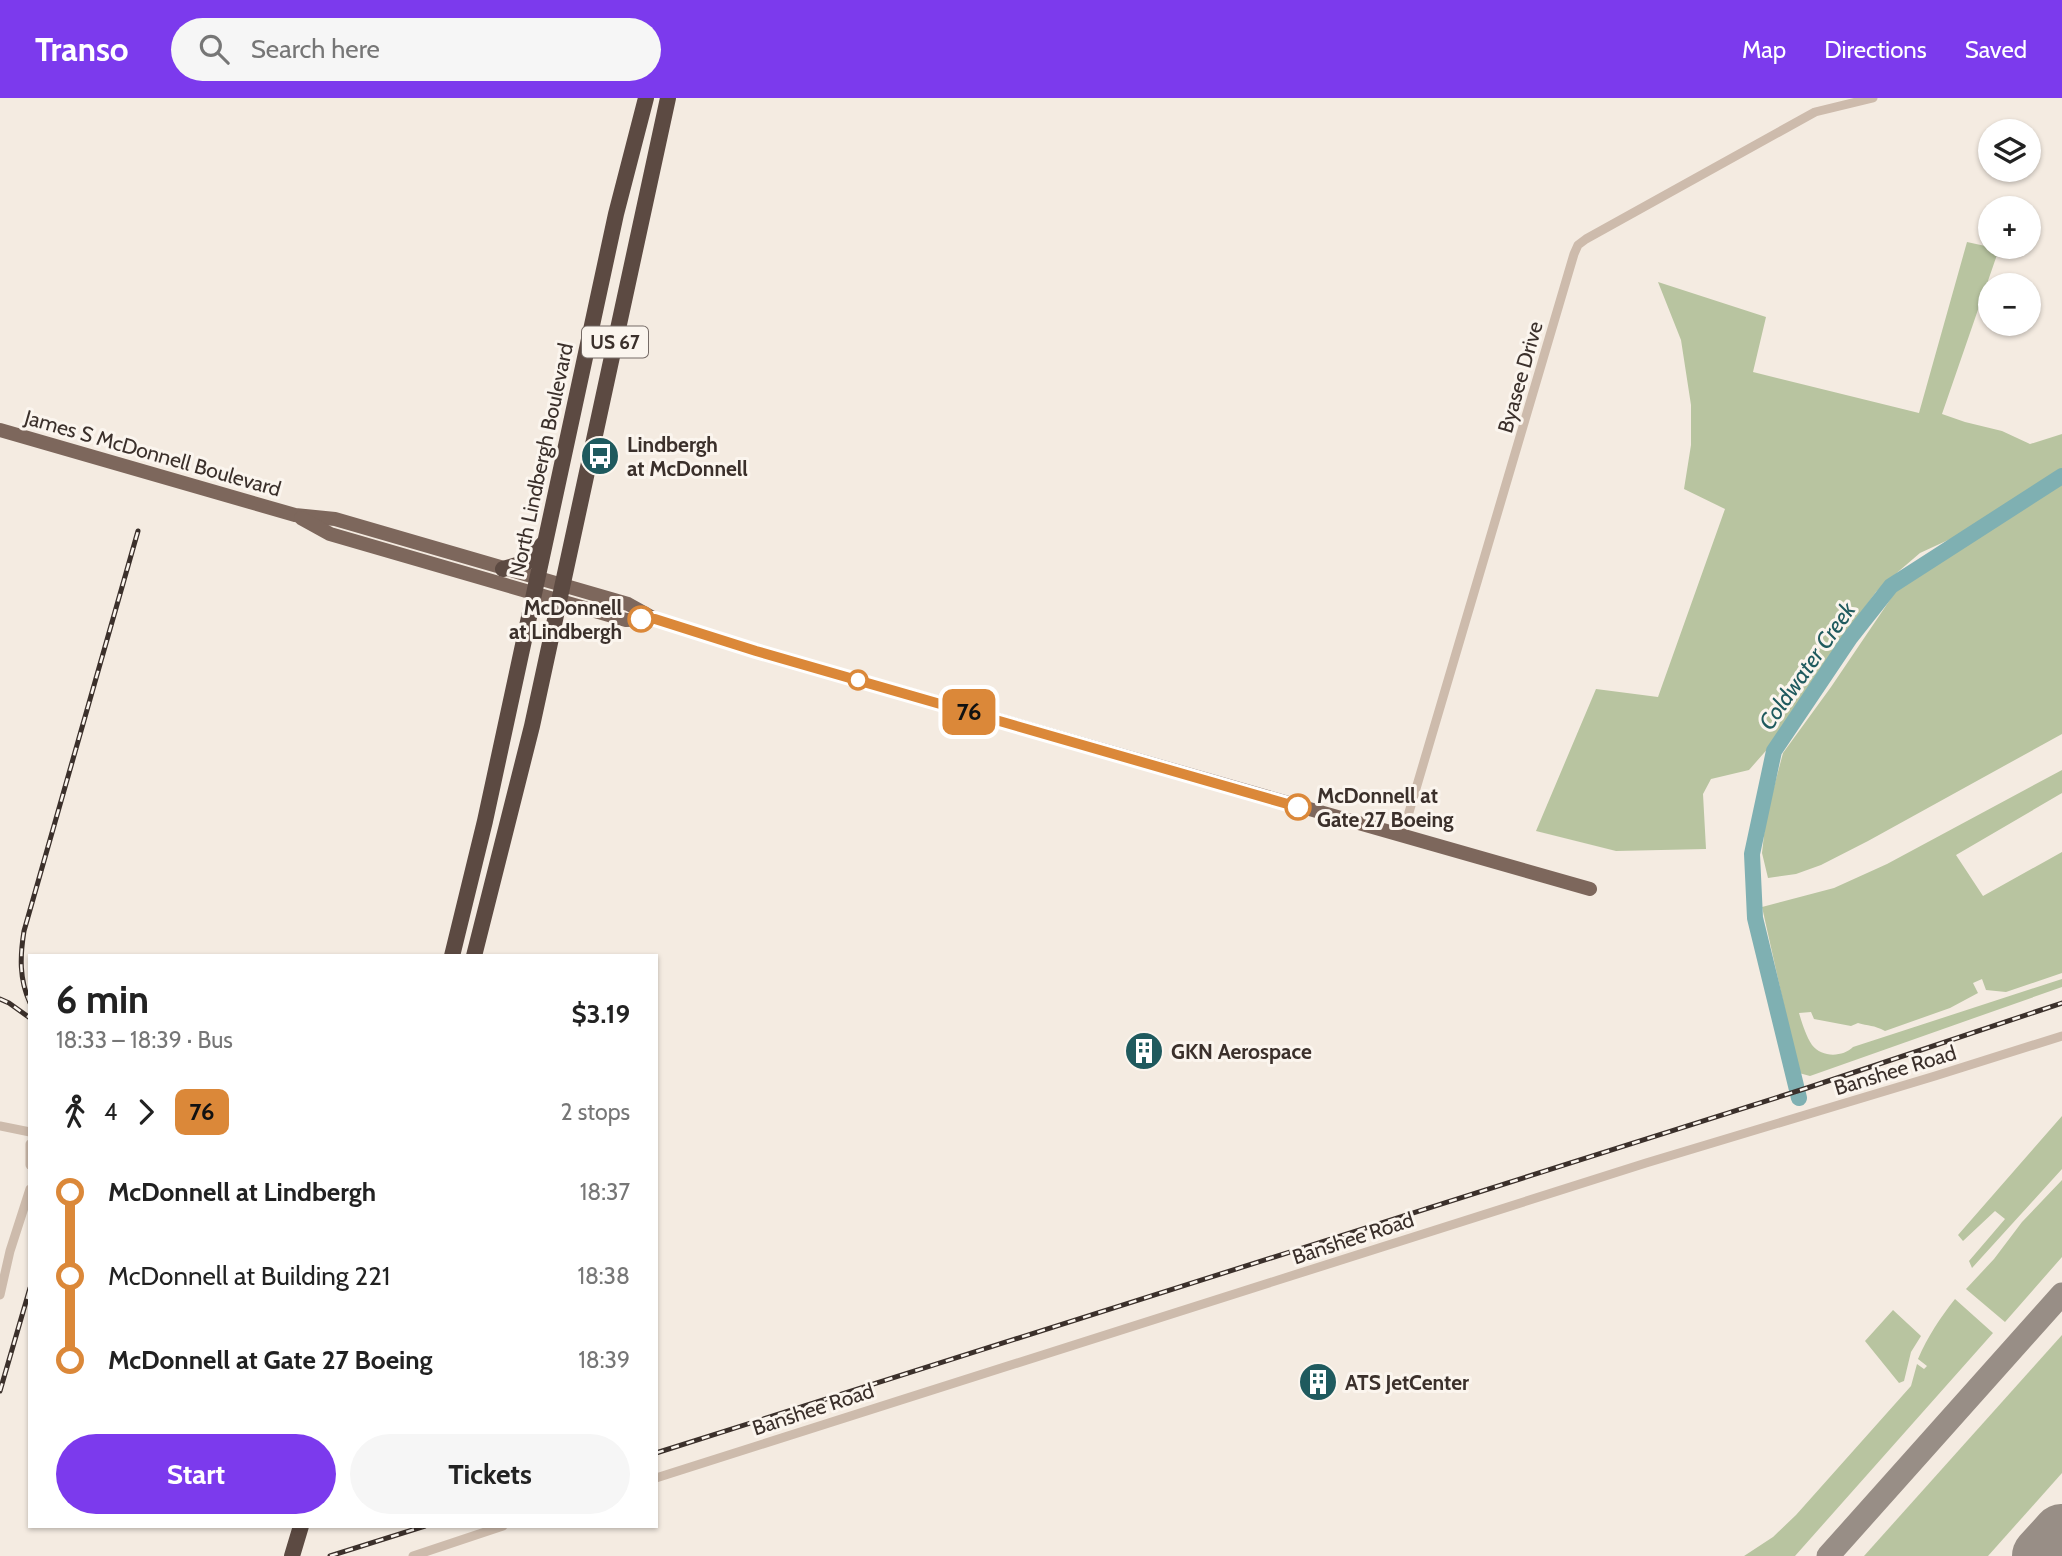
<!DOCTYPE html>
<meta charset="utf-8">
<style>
:root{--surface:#fff;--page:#f6f6f6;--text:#222;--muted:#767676;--accent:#7c3aed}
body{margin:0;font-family:Cabin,sans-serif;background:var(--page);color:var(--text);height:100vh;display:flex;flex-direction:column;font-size:26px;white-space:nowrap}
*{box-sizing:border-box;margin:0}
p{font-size:23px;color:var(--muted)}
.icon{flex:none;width:38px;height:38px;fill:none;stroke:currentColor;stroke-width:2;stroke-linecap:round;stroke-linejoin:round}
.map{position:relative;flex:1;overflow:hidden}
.side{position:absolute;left:28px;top:856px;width:630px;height:574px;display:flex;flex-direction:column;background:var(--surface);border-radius:0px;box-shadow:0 2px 5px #0004}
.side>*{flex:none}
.badge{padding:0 14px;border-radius:10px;font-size:24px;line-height:46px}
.fabs{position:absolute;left:1978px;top:21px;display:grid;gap:14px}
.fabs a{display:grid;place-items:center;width:63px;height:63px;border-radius:50%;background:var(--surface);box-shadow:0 2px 5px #0004;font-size:35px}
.map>.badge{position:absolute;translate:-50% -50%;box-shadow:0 0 0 4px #fff}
.legs{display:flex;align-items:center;gap:10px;height:77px;padding:0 28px;font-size:23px}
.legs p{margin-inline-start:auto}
.headline{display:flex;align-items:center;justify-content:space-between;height:119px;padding:0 28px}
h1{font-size:38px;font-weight:700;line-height:52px}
.action{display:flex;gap:14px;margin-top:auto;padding:14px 28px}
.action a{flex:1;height:80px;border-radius:42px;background:var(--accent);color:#fff;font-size:28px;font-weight:700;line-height:80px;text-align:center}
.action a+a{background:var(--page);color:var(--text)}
ul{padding:0 28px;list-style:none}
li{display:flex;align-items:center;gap:24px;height:84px;font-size:26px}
li i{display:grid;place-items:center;width:10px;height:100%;margin:0 9px;background:currentColor}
li i::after{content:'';width:18px;height:18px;margin:-9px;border:5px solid;border-radius:50%;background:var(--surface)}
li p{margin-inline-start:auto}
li:first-child i{background:linear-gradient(#0000 50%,currentColor 0)}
li:last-child i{background:linear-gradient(currentColor 50%,#0000 0)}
header{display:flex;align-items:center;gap:42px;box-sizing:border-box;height:98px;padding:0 35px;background:var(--accent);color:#fff}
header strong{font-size:33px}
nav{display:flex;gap:38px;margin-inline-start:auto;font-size:24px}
.search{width:490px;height:63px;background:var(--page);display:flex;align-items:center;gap:18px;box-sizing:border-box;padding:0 24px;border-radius:38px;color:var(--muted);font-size:26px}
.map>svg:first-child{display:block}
.green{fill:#b8c4a0}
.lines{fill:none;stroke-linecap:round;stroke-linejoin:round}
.river{stroke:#7fb0b2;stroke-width:16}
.taxiway{stroke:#988e86;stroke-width:23}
.runway{stroke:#988e86;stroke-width:60}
.street{stroke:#cdbbac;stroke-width:9}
.primary{stroke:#7d675c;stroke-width:14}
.highway{stroke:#5c4a42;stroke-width:16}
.rail-casing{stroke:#3b302b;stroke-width:5}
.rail{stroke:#fbf5ee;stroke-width:2.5;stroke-dasharray:8;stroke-linecap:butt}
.line-1-casing{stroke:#fff;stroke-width:16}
.line-1{stroke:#db8839;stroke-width:10}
.stop-1-dot{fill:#fff;stroke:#db8839;stroke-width:3.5}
.labels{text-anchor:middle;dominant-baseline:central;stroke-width:6;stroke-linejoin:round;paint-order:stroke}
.shield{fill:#fbf5ee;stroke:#756b66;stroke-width:2}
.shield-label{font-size:19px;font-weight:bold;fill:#3b302b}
.street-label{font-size:21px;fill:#3b302b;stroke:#fbf5ee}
.poi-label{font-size:21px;font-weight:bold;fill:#3b302b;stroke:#fbf5ee;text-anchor:start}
.stop-label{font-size:21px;font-weight:bold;fill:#3b302b;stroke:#fbf5ee;text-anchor:end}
.water-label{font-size:23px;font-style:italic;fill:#1f5a5e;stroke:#fbf5ee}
</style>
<header>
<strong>Transo</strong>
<div class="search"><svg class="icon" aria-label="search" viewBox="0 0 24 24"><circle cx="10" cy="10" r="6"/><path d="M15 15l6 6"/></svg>Search here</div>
<nav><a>Map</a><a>Directions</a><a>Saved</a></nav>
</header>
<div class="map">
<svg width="2062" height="1458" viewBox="0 0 2062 1458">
<rect width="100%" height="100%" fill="#f4ebe1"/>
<!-- green -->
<g class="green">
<polygon points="1967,144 1999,151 1942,316 1965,324 2002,333 2030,346 2062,336 2062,373 1972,431 1920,455 1892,479 1876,494 1853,525 1771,647 1749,672 1711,681 1703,696 1706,751 1616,753 1536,733 1596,591 1658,599 1725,411 1684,391 1691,347 1691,307 1681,242 1658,184 1766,219 1753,274 1919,315"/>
<polygon points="2062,386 2062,636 1868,743 1821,767 1796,776 1768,780 1762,755 1766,719 1783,655 1831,589 1898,490"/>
<path d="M2062,672V695L1956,757L1983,798L2062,754V875L2006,894L1986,892L1982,881L1973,885L1978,895L1950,910L1885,933C1874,927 1868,928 1858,925L1851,928L1814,921L1811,914L1799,915C1802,925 1806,938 1812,947C1822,960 1843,959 1853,949L2062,881V889L1810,978L1799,975L1762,809L1834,790L1887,766Z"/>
<polygon points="2062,1018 2062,1071 1972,1170 1969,1163 2005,1121 1995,1113 1963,1143 1958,1137"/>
<polygon points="2062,1082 2062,1159 2005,1224 1966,1191 1994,1161 2022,1124"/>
<path d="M1955,1201L1993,1235L1795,1458H1744L1773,1439L1796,1417L1911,1288L1917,1266L1924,1271L1927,1268L1918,1261C1928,1238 1940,1220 1955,1201Z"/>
<polygon points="1893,1212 1921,1238 1911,1254 1904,1283 1899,1285 1865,1243"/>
<polygon points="2062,1237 2062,1375 1988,1458 1864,1458"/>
</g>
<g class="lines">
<!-- river -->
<polyline class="river" points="1799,1000 1755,820 1752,756 1774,653 1850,540 1891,488 2062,378"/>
<!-- taxiway -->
<polyline class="taxiway" points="1828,1458 2062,1196"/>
<!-- runway -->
<polyline class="runway" points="2042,1458 2062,1436"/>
<!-- street -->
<g class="street">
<polyline points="1402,738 1574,156 1578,147 1586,141 1815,14 1873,0"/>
<polyline points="0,1028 30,1034"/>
<polyline points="30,1046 30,1067"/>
<polyline points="0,1197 10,1153 30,1091"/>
<polyline points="656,1380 1646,1065 1935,978 2062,938"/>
<polyline points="413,1458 503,1428"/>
</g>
<!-- primary -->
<g class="primary">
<polyline points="0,332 295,417 335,421 628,506 655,521 756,553 1590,791"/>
<polyline points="301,420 330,436 626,522 653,521"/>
</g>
<!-- highway -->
<g class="highway">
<polyline points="503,471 527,464 543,446"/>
<polyline points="452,858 485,723 616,116 646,0"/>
<polyline points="474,858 532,628 668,0"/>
<polyline points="292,1458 301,1428"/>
</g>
<defs>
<g id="rail">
<polyline points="0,901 9,905 30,920"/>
<path d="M30,905C19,881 20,858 24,833L138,433"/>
<polyline points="0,1293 30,1190"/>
<polyline points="656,1355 1807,990 2062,905"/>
<polyline points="330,1458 425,1428"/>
</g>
</defs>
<!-- rail casing -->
<use href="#rail" class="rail-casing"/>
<!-- rail -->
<use href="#rail" class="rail"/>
</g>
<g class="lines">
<defs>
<polyline id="line-1" points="641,521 655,521 756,553 1298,709"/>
</defs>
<!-- line-1 casing -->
<use href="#line-1" class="line-1-casing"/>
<!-- line-1 -->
<use href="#line-1" class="line-1"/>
</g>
<!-- icons -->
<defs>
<symbol id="bus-disc" viewBox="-11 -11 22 22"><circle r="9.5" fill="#1f5a5e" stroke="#fbf5ee"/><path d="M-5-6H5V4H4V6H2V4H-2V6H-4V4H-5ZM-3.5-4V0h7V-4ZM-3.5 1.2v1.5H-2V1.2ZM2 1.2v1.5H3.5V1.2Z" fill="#fff"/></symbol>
<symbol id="building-disc" viewBox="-11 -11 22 22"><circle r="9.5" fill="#1f5a5e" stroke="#fbf5ee"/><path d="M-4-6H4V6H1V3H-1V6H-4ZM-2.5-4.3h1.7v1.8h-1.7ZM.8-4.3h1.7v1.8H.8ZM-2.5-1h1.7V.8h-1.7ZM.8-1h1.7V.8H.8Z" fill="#fff"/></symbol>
</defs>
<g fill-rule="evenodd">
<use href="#bus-disc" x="578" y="336" width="44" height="44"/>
<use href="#building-disc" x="1122" y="931" width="44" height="44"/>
<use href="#building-disc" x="1296" y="1262" width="44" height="44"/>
</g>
<!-- markers -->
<g class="stop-1-dot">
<circle cx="641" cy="521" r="12"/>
<circle cx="858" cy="582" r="9"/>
<circle cx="1298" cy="709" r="12"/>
</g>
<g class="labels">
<!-- shield labels -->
<rect class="shield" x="582" y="228.5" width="66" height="31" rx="5"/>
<g class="shield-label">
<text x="615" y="244">US 67</text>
</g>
<!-- street labels -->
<g class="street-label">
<text transform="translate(1520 279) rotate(-74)">Byasee Drive</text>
<text transform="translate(153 355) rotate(16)">James S McDonnell Boulevard</text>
<text transform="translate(541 362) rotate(-78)">North Lindbergh Boulevard</text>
<text transform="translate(1895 972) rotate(-17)">Banshee Road</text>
<text transform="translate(1353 1140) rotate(-18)">Banshee Road</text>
<text transform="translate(813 1311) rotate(-18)">Banshee Road</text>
</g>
<!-- poi labels -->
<g class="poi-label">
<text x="627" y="346">Lindbergh<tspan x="627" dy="24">at McDonnell</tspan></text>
<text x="1171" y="953">GKN Aerospace</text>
<text x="1345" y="1284">ATS JetCenter</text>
</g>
<!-- stop labels -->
<g class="stop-label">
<text x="622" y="509">McDonnell<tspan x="622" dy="24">at Lindbergh</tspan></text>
<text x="1317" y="697" text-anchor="start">McDonnell at<tspan x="1317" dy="24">Gate 27 Boeing</tspan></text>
</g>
<!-- water labels -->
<g class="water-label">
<text transform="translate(1807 568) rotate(-55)">Coldwater Creek</text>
</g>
</g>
</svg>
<div class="fabs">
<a><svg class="icon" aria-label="layers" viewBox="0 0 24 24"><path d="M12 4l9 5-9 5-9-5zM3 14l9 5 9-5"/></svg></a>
<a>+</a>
<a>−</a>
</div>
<b class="badge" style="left:969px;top:614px;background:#db8839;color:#111">76</b>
<section class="side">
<div class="headline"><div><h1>6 min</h1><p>18:33 – 18:39 · Bus</p></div><b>$3.19</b></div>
<div class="legs"><svg class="icon" aria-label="walk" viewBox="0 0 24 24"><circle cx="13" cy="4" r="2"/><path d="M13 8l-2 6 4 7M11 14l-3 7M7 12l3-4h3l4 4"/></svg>4<svg class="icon" aria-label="forward" viewBox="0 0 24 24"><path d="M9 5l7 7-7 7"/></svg><b class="badge" style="background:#db8839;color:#111">76</b><p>2 stops</p></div>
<ul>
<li><i style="color:#db8839"></i><b>McDonnell at Lindbergh</b><p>18:37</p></li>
<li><i style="color:#db8839"></i><span>McDonnell at Building 221</span><p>18:38</p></li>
<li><i style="color:#db8839"></i><b>McDonnell at Gate 27 Boeing</b><p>18:39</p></li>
</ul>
<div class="action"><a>Start</a><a>Tickets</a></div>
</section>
</div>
